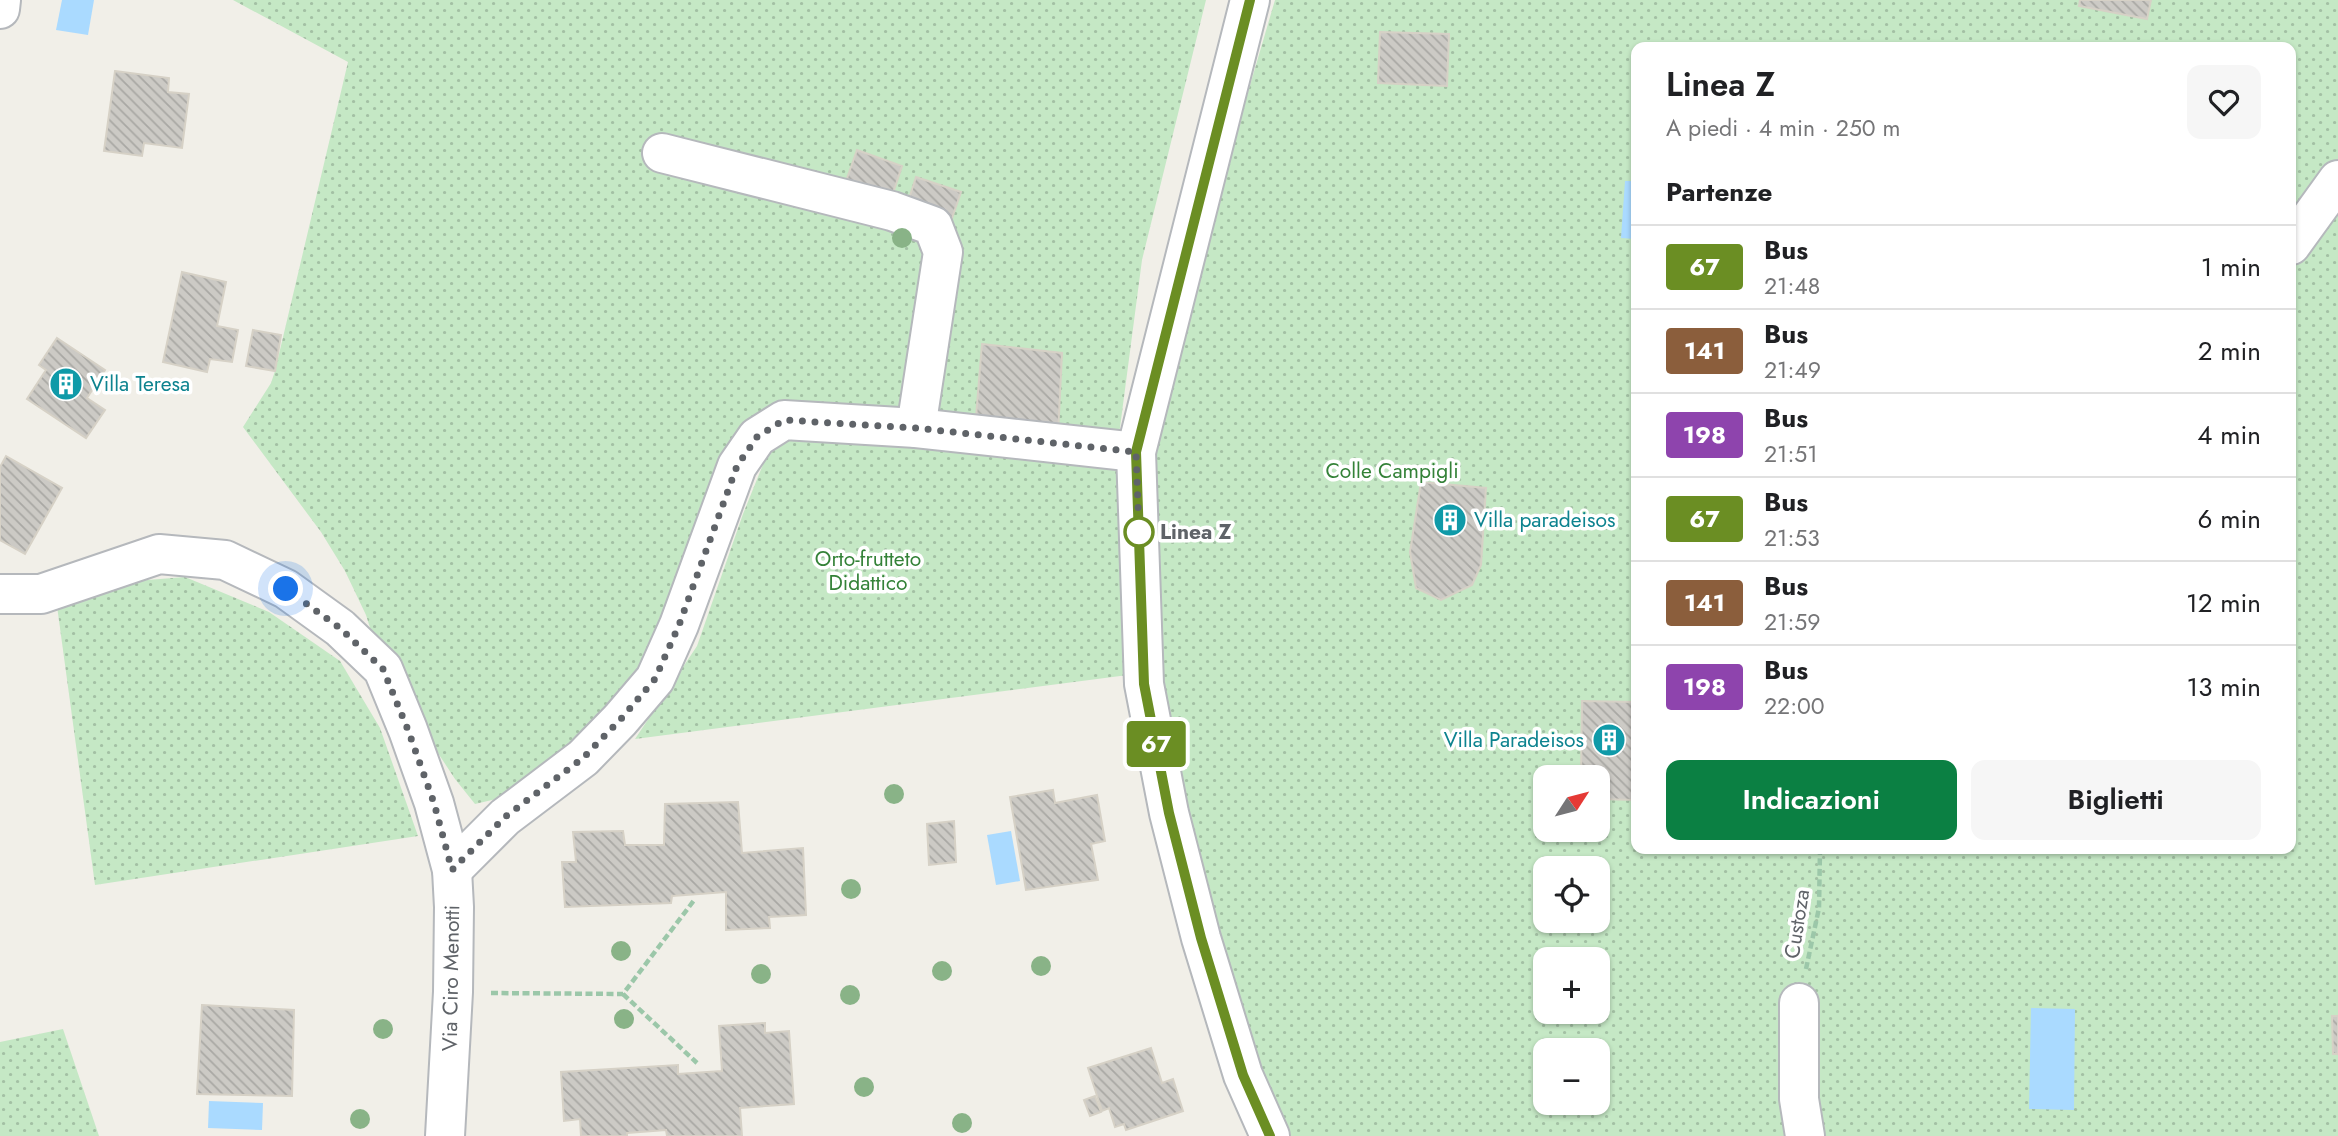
<!DOCTYPE html>
<html lang="it">
<meta charset="utf-8">
<style>
:root{--surface:#fff;--page:#f6f6f6;--text:#202124;--muted:#757577;--line:#e0e0e0;--accent:#0b8043}
body{margin:0;font-family:Jost,sans-serif;background:var(--page);color:var(--text);height:100vh;display:flex;flex-direction:column;font-size:26px;white-space:nowrap}
*{box-sizing:border-box;margin:0}
p{font-size:23px;color:var(--muted)}
.icon{flex:none;width:38px;height:38px;fill:none;stroke:currentColor;stroke-width:2;stroke-linecap:round;stroke-linejoin:round}
.map{position:relative;flex:1;overflow:hidden}
.side{position:absolute;left:1631px;top:42px;width:665px;height:812px;display:flex;flex-direction:column;background:var(--surface);border-radius:14px;box-shadow:0 2px 5px #0004}
.side>*{flex:none}
.badge{padding:0 14px;border-radius:5px;font-size:24px;line-height:46px}
.needle{width:46px;rotate:54deg}
.controls{position:absolute;left:1533px;top:765px;display:grid;gap:14px}
.controls a{display:grid;place-items:center;width:77px;height:77px;border-radius:14px;background:var(--surface);box-shadow:0 2px 5px #0004;font-size:35px}
.you{position:absolute;width:35px;height:35px;margin:-18px;border:5px solid #fff;border-radius:50%;background:#1a73e8;box-shadow:0 0 0 10px #1a73e833}
.map>.badge{position:absolute;translate:-50% -50%;box-shadow:0 0 0 4px #fff}
h2{padding:0 35px;font-size:26px;line-height:63px}
.round{display:grid;place-items:center;flex:none;width:74px;height:74px;border-radius:14px;background:var(--page)}
.overview{display:flex;align-items:center;justify-content:space-between;height:119px;padding:0 35px}
h1{font-size:33px;font-weight:600;line-height:52px}
.cta{display:flex;gap:14px;margin-top:auto;padding:14px 35px}
.cta a{flex:1;height:80px;border-radius:14px;background:var(--accent);color:#fff;font-size:28px;font-weight:600;line-height:80px;text-align:center}
.cta a+a{background:var(--page);color:var(--text)}
ul{padding:0;list-style:none}
li{display:flex;align-items:center;gap:21px;height:84px;padding:0 35px;border-top:2px solid var(--line)}
li div{flex:1}
li b{display:block;font-size:26px}
li em{font-style:normal}
li .badge{min-width:77px;font-weight:700;text-align:center}
.map>svg:first-child{display:block}
.green{fill:url(#green-dots);fill-rule:evenodd}
.water{fill:#aadaff}
.building{fill:url(#building-back-hatch);stroke:#d6d1c6;stroke-width:2}
.lines{fill:none;stroke-linecap:round;stroke-linejoin:round}
.minor-casing{stroke:#b5b8bc;stroke-width:42}
.path{stroke:#9cc7a9;stroke-width:4.5;stroke-dasharray:7 3.5;stroke-linecap:butt}
.minor{stroke:#fff;stroke-width:38}
.tree{fill:#89b387}
.line-casing{stroke:#fff;stroke-width:16}
.line{stroke:#6b8e23;stroke-width:10}
.walk{stroke:#5f6368;stroke-width:7;stroke-dasharray:0 12.6}
.stop-dot{fill:#fff;stroke:#6b8e23;stroke-width:3.5}
.labels{text-anchor:middle;dominant-baseline:central;stroke-width:7;stroke-linejoin:round;paint-order:stroke}
.culture-label{font-size:21px;fill:#0d838f;stroke:#fff;text-anchor:start}
.park-label{font-size:21px;fill:#348238;stroke:#fff}
.stop-label{font-size:21px;font-weight:bold;fill:#5f6368;stroke:#fff;text-anchor:start}
.street-label{font-size:21px;fill:#5f6368;stroke:#fff}
</style>
<div class="map">
<svg width="2338" height="1136" viewBox="0 0 2338 1136">
<defs>
<pattern id="green-dots" width="8" height="8" patternUnits="userSpaceOnUse" patternTransform="scale(1.75)"><rect width="8" height="8" fill="#c5e8c5"/><path d="M2 2h.1M6 6h.1" fill="none" stroke="#a3c0a4" stroke-width="1.8" stroke-linecap="round"/></pattern>
<pattern id="building-back-hatch" width="6" height="6" patternUnits="userSpaceOnUse" patternTransform="scale(1.75)"><rect width="6" height="6" fill="#cccac5"/><path d="M-1 5l2 2M0 0l6 6M5-1l2 2" fill="none" stroke="#a9a8a4"/></pattern>
</defs>
<rect width="100%" height="100%" fill="#f1efe8"/>
<!-- green -->
<g class="green">
<polygon points="233,0 1206,0 1142,260 1119,435 773,411 676,607 631,686 587,734 513,795 475,804 455,779 383,669 366,615 345,571 321,532 243,427 271,383 275,371 348,62"/>
<path d="M1275,0H2338V1136H1284L1256,1075L1154,684L1146,440ZM1636,47H2291V849H1636ZM1545,777H1598V830H1545ZM1545,868H1598V920H1545ZM1545,959H1598V1012H1545ZM1545,1050H1598V1102H1545Z"/>
<polygon points="797,431 1122,452 1128,675 635,739 697,646 743,514 766,457"/>
<polygon points="185,577 269,612 340,661 380,728 418,836 95,885 57,606 135,581"/>
<polygon points="63,1029 99,1136 0,1136 0,1042"/>
</g>
<!-- water -->
<g class="water">
<polygon points="62,0 94,0 88,35 56,30"/>
<polygon points="1625,181 1636,181 1636,239 1621,238"/>
<polygon points="1011,831 1020,881 996,885 987,835"/>
<polygon points="2031,1008 2075,1009 2074,1110 2029,1109"/>
<polygon points="209,1101 263,1103 262,1130 208,1128"/>
</g>
<!-- building -->
<g class="building">
<polygon points="2080,0 2151,0 2147,19 2079,6"/>
<polygon points="1380,32 1449,34 1447,86 1378,83"/>
<polygon points="115,71 169,78 168,92 189,94 182,148 144,143 142,156 104,151"/>
<polygon points="857,150 902,166 891,199 845,184"/>
<polygon points="916,177 961,192 951,221 907,205"/>
<polygon points="182,272 226,282 217,326 238,330 232,362 210,359 207,372 163,362"/>
<polygon points="253,330 281,335 275,371 246,366"/>
<polygon points="57,338 105,370 87,398 105,410 86,438 27,399 46,370 39,365"/>
<polygon points="982,344 1062,353 1058,435 975,429"/>
<polygon points="6,456 62,488 25,554 0,540 0,467"/>
<polygon points="1421,482 1486,488 1481,565 1472,585 1441,600 1416,588 1410,552"/>
<polygon points="1582,701 1636,702 1636,800 1598,799 1598,777 1581,777"/>
<polygon points="1053,790 1055,803 1097,795 1105,841 1091,844 1098,880 1026,890 1010,797"/>
<polygon points="738,802 742,853 803,848 806,915 769,917 770,928 726,930 726,892 672,896 671,903 565,907 562,862 576,862 573,832 623,831 625,845 664,845 665,804"/>
<polygon points="954,821 956,862 929,865 927,824"/>
<polygon points="202,1005 294,1010 292,1096 197,1094"/>
<polygon points="2332,1016 2338,1016 2338,1054 2333,1054"/>
<polygon points="765,1023 765,1033 789,1031 794,1104 740,1108 742,1136 667,1136 666,1130 627,1133 627,1136 581,1136 580,1119 564,1121 561,1072 678,1065 678,1074 722,1071 719,1026"/>
<polygon points="1151,1048 1162,1083 1173,1079 1183,1111 1126,1130 1124,1124 1115,1127 1109,1108 1102,1111 1088,1068"/>
<polygon points="1095,1096 1101,1112 1090,1116 1084,1100"/>
</g>
<g class="lines">
<defs>
<g id="minor">
<polyline points="1250,0 1136,452 1144,684 1169,813 1201,938 1243,1075 1270,1136"/>
<polyline points="0,9 1,0"/>
<polyline points="662,153 892,211 933,226 943,252 916,428"/>
<polyline points="2291,245 2338,180"/>
<polyline points="0,594 41,594 159,554 225,560 286,589 340,628 383,669 408,730 434,803 452,870 454,907 453,992 445,1136"/>
<polyline points="452,870 505,817 583,758 620,720 655,679 679,625 737,466 757,437 784,420 916,428 1136,452"/>
<polyline points="1799,1003 1799,1099 1805,1136"/>
</g>
</defs>
<!-- minor casing -->
<use href="#minor" class="minor-casing"/>
<!-- path -->
<g class="path">
<polyline points="1806,969 1819,908 1820,849"/>
<polyline points="491,993 623,994 695,899"/>
<polyline points="623,994 697,1063"/>
</g>
<!-- minor -->
<use href="#minor" class="minor"/>
</g>
<!-- trees -->
<g class="tree">
<circle cx="902" cy="238" r="10"/>
<circle cx="894" cy="794" r="10"/>
<circle cx="851" cy="889" r="10"/>
<circle cx="621" cy="951" r="10"/>
<circle cx="1041" cy="966" r="10"/>
<circle cx="942" cy="971" r="10"/>
<circle cx="761" cy="974" r="10"/>
<circle cx="850" cy="995" r="10"/>
<circle cx="624" cy="1019" r="10"/>
<circle cx="383" cy="1029" r="10"/>
<circle cx="864" cy="1087" r="10"/>
<circle cx="360" cy="1119" r="10"/>
<circle cx="962" cy="1123" r="10"/>
</g>
<g class="lines">
<defs>
<polyline id="line" points="1250,0 1136,452 1144,684 1169,813 1201,938 1243,1075 1270,1136"/>
</defs>
<!-- line casing -->
<use href="#line" class="line-casing"/>
<!-- line -->
<use href="#line" class="line"/>
<!-- walk -->
<polyline class="walk" points="286,589 340,628 383,669 408,730 434,803 452,870 505,817 583,758 620,720 655,679 679,625 737,466 757,437 784,420 916,428 1136,452 1139,532"/>
</g>
<!-- icons -->
<defs>
<symbol id="building-disc" viewBox="-11 -11 22 22"><circle r="9.5" fill="#0f9aa8" stroke="#fff"/><path d="M-4-6H4V6H1V3H-1V6H-4ZM-2.5-4.3h1.7v1.8h-1.7ZM.8-4.3h1.7v1.8H.8ZM-2.5-1h1.7V.8h-1.7ZM.8-1h1.7V.8H.8Z" fill="#fff"/></symbol>
</defs>
<g fill-rule="evenodd">
<use href="#building-disc" x="47" y="365" width="38" height="38"/>
<use href="#building-disc" x="1431" y="501" width="38" height="38"/>
<use href="#building-disc" x="1590" y="721" width="38" height="38"/>
</g>
<!-- markers -->
<circle class="stop-dot" cx="1139" cy="532" r="14"/>
<g class="labels">
<!-- culture labels -->
<g class="culture-label">
<text x="90" y="384">Villa Teresa</text>
<text x="1474" y="520">Villa paradeisos</text>
<text x="1584" y="740" text-anchor="end">Villa Paradeisos</text>
</g>
<!-- park labels -->
<g class="park-label">
<text x="1392" y="471">Colle Campigli</text>
<text x="868" y="559">Orto-frutteto<tspan x="868" dy="24">Didattico</tspan></text>
</g>
<!-- stop labels -->
<g class="stop-label">
<text x="1160" y="532">Linea Z</text>
</g>
<!-- street labels -->
<g class="street-label">
<text transform="translate(1797 924) rotate(-81)">Custoza</text>
<text transform="translate(451 978) rotate(-89)">Via Ciro Menotti</text>
</g>
</g>
</svg>
<div class="controls">
<a><svg class="needle" viewBox="-14 -14 28 28"><path d="M0-13l5 13h-10z" fill="#e53935"/><path d="M0 13l5-13h-10z" fill="#757577"/></svg></a>
<a><svg class="icon" aria-label="locate" viewBox="0 0 24 24"><circle cx="12" cy="12" r="6"/><path d="M12 2v4M12 18v4M2 12h4M18 12h4"/></svg></a>
<a>+</a>
<a>−</a>
</div>
<div class="you" style="left:286px;top:589px"></div>
<b class="badge" style="left:1156px;top:744px;background:#6b8e23;color:#fff">67</b>
<section class="side">
<div class="overview"><div><h1>Linea Z</h1><p>A piedi · 4 min · 250 m</p></div><a class="round"><svg class="icon" aria-label="heart" viewBox="0 0 24 24"><path d="M12 20l-8-8c-3-5 5-10 8-4 3-6 11-1 8 4z"/></svg></a></div>
<h2>Partenze</h2>
<ul>
<li><span class="badge" style="background:#6b8e23;color:#fff">67</span><div><b>Bus</b><p>21:48</p></div><em>1 min</em></li>
<li><span class="badge" style="background:#8b5e3c;color:#fff">141</span><div><b>Bus</b><p>21:49</p></div><em>2 min</em></li>
<li><span class="badge" style="background:#8e44ad;color:#fff">198</span><div><b>Bus</b><p>21:51</p></div><em>4 min</em></li>
<li><span class="badge" style="background:#6b8e23;color:#fff">67</span><div><b>Bus</b><p>21:53</p></div><em>6 min</em></li>
<li><span class="badge" style="background:#8b5e3c;color:#fff">141</span><div><b>Bus</b><p>21:59</p></div><em>12 min</em></li>
<li><span class="badge" style="background:#8e44ad;color:#fff">198</span><div><b>Bus</b><p>22:00</p></div><em>13 min</em></li>
</ul>
<div class="cta"><a>Indicazioni</a><a>Biglietti</a></div>
</section>
</div>
